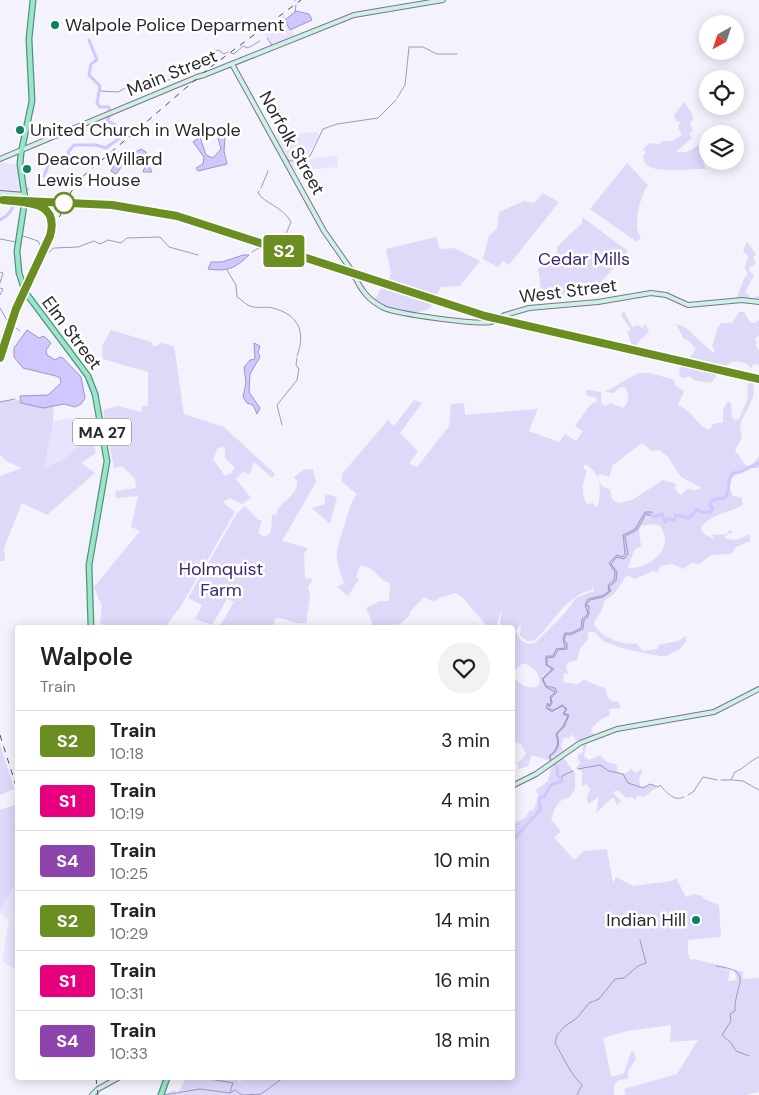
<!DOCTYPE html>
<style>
:root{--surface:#fff;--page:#f2f2f2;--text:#222;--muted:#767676;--line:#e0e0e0}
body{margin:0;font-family:"DM Sans",sans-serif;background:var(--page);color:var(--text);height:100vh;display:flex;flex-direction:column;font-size:19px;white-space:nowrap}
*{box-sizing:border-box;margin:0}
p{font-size:16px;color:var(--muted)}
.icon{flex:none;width:28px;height:28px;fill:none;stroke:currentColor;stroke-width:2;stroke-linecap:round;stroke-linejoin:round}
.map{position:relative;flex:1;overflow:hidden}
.drawer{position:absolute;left:15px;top:625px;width:500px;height:455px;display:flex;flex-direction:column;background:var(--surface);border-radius:5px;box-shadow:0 2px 12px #0003}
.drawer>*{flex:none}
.badge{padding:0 10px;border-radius:4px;font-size:18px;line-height:32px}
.needle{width:32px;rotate:220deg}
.fabs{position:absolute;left:699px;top:15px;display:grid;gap:10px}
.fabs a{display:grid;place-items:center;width:45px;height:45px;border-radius:50%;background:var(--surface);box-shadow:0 2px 12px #0003;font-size:25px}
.map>.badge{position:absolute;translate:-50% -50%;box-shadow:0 0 0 2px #fff}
.round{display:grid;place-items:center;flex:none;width:52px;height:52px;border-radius:26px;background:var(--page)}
.head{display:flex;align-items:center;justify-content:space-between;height:85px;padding:0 25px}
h1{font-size:24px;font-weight:600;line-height:38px}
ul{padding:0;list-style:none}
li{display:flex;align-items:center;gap:15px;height:60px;padding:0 25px;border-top:1px solid var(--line)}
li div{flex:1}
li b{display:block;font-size:19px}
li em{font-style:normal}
li .badge{min-width:55px;font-weight:700;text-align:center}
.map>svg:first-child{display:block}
.built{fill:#e8e4fd}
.green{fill:#ded8f9;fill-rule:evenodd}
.water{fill:#d1c6fd;stroke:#9f97bf}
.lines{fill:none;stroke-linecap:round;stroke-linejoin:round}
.stream{stroke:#9f97bf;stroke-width:1}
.river{stroke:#d1c6fd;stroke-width:3}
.secondary-casing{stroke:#797686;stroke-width:6}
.primary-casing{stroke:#4c967e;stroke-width:7}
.secondary{stroke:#cff1e5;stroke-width:4}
.primary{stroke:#9fe3cb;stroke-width:4.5}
.rail{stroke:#504f56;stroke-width:1;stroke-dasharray:6 6;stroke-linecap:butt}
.secondary-bridge-casing{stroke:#797686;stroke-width:6;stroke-linecap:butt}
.primary-bridge-casing{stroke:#4c967e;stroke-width:7;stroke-linecap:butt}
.secondary-bridge{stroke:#cff1e5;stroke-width:4}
.primary-bridge{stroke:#9fe3cb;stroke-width:4.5}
.line-casing{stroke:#fff;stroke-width:11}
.line{stroke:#6b8e23;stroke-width:8}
.poi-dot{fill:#0c8262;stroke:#fff;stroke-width:2}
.stop-dot{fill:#fff;stroke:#6b8e23;stroke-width:2.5}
.labels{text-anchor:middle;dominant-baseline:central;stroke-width:5;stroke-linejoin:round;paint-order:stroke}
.shield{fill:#fff;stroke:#6a696d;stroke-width:1}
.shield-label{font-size:16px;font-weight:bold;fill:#2a292f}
.poi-label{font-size:18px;fill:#2a292f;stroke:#fff;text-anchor:start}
.street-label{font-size:18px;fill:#2a292f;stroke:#fff}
.park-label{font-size:18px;fill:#402774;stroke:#fff}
</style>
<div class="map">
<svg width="759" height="1095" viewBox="0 0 759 1095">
<rect width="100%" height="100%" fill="#f4f3fd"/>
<!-- built -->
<g class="built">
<polygon points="284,14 295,37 271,47 264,29"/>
<polygon points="318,132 317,140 304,160 337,155 338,167 295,171 274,135"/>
<polygon points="0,160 1,162 18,165 23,192 15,200 0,199"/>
<polygon points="70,418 96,425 99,422 103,443 92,441 77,448 64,459 45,469 44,468 53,422"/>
<polygon points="17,882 17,971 2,961 9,920 0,913 0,910"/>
</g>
<!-- green -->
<g class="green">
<path d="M684,102L692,113L693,120L690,122L693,132L689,133L692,138L676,152H687L702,143L705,151L708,152L707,159L703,163L707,169C696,168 652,175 645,163C644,161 644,158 643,156L646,152L643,149L650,143L659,144L663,141H672L682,135L678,128L680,122L676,121L674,115Z"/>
<path d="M627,163L648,185C640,197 632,225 641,238L637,242L590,209Z"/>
<polygon points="543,193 559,202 509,265 503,261 498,267 483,259 489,236 497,228 499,212 524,201 534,203"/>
<polygon points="582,217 628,251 591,294 542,295 538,269 557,252 557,247 582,223"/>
<path d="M436,237L440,249L454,248L480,261L460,286L441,287L436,296L439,297C425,323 395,311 374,301L382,286L387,287L391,283L387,282L391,274L386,249Z"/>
<polygon points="747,242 756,254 753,258 756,263 749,268 750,272 754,275 745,293 747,293 750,298 759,296 759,301 736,299 745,277 748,274 745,268 748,256 743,251"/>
<polygon points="624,311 632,327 638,325 643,328 645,323 649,332 639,341 634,350 627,332 631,330 621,315"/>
<path d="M739,312H744L750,322L755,323L759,320V336L755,338L757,344L755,345L759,351V365L754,364L751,368L746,363L733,361L724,367H717L689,359L696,349L688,340L684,339L676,324L685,327L713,353L715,351L712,345C717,337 714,331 721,323H732Z"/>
<path d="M111,330L151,342L154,347L161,343L174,346L184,414L224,427L275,474L272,478L254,462L250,474L243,472L236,479L251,498L242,504L229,498L223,502L235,512L181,606L165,627H113L100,624L102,607L94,587L140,531L131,527L138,496L116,498L115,491L136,488L135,479L122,466L114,468L103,410L118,406L141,412L142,406H148V372L103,359L102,346ZM225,447V458L235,468L231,473L225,476L213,459L218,448Z"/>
<polygon points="684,365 716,372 716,377 711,383 693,380 690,376 682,378 679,375 680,367"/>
<path d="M638,373H650L675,380V385L684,391L678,405C692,410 698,427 710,430L713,424L723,422V410L728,401L731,403L732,417L735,420L739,419L748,398L747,386L750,383L754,384C752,390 755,395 752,400C745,417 737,420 742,438L735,450L746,466L752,465L759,456V468H750L730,478V489L733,496L741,497L743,505C732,512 706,515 701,529L704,534L714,539L712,535L727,534L730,530L733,532L725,536V539L736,540L750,534V541L736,547L731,554L711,555L699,564L691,563L683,569L672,564L660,566L658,573L653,571L635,579L627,575L614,594L605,600L601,612L594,622C595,635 625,647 636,643L643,651L658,649V645L678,641L686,636V641L680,649L667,656H659L625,649L603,641L595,632H588V639L580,649L577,660L569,662L566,666L568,674L564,673L563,682L578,684L584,679C587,682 600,686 605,688L608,698L614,702L618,701L621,708L609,709L610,715L600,720L591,729L594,735L581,740H575L573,734L569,738H564L561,746L563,751L553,757L551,761L532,755L528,766L519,769L517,762L520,761L526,754L521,744L513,742L512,628L502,627L500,621L502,613L500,614L496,627H488L462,597L455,593L439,598L434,602L424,597L410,612V615L399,625L396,624L392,627H369L373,625L366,608L380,601H389L390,583C376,579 375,565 360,566L356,577L359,579L348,596L337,587L344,583C334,556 335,552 344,527C348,514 349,505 357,494L342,482V474L388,420L394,426L414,400L422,403L400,433L418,451L409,463L417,467L449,426L451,404L464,403L465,415L538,409L529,431L559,442L565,434L576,441L583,431L575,426L590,405L597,401L595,397L587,396L586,390L601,392V403L605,406L611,403L623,408C630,401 629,395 625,387H621L613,393L605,392ZM642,443L652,451L659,450L668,457L681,477L702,488L695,490L687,489L681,495L674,488L677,484L663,480L632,500L618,503L612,499L610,490L602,486L599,481C600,488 601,501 596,508L593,503L587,504C580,492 583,482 587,471L583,468L585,464L594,471L597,477L600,474L609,477L613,465ZM645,512L653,514H646L634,531L625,536L628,554L622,559L618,557L611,564L617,573L615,582L609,587L611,589C604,598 592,596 586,605L589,606C588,611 590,617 584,620L582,630L567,634L564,641L567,643V648L557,650L553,657L547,658V665L554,669L543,679L546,686L554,687L557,692L551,698L552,703L548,709L554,710L562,705L567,709L564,713L568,715L564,727L559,732L568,716L563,714L566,709L562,706L555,712L548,711V703L549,706L551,703L550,697L555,692L546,687L542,677L552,669L547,668L546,658L548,655L553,656L558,648H565L563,638L565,633H571L581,628L583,618L588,614L585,605L588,599L604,595L609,591L608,585L614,580L615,571L609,563L617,555L623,557L626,552L623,543L625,533L635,529ZM653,524L660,526C676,549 649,569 628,568L634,550L641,546L639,530L641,526ZM593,585L594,591L576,598L564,614L535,643C525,646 519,640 516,631L521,624L520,635L527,641L535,640C554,622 566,595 592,590ZM522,664H527L537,672L540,682L538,686C528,690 520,685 514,677L513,671Z"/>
<polygon points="54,398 53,422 44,468 64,459 76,448 93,441 96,453 81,463 95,473 47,515 22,503 4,548 5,561 0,561 0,476 22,468 8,462 0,455 0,401"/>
<path d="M313,469L316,482L282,541L308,548L304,554L305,578L313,579L308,587C313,599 306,610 307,622C292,627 287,615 275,619L273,627H219L234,602L227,599L212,625L195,619L202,605L188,598L237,513L245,506L258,520H262L258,533L265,537L271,532L272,514L276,515C279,500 297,499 297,481L294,477L303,470Z"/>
<polygon points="325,494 337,497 330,524 312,508 325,504"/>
<path d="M587,743L584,756L589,760L600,755L607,762L616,764L618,772C623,774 628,774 631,768L635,773L643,769L639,779L640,787L653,784L657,787L644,797L638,795L635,800L632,797L626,798L619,791H615L613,793L621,801L617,805L613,797L596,813L599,797L588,804L587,797L590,789L587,784L582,786V771L576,768L580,763L577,756L583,752V746Z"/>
<polygon points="0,744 14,789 0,795"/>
<path d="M562,756L575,773V789L569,798C557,799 555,809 551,819L561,832L554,837L574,860L584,851L607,849L613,883L616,877L633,886L672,881L676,878L686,897L694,894L703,896L702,898L719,905L721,937L688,940V954L691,960L694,959L726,967L727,970H730L728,981L737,980L734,969L743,972V979L759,978V1092L745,1095H625L624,1089L628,1088L677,1074L698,1040L670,1042L671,1025L627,1031L603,1038L611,1077L624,1073L631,1052H634L636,1059L628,1071V1079L618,1080L614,1086V1095H162L174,1090L178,1093L186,1078H236L239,1082L246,1078H512L513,824L525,818L530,810L533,811L539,796L536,790L548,781L552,763Z"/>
<polygon points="17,804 17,882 0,910 0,810"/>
</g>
<!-- water -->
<g class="water">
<polygon points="296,11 309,14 312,20 290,30 285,20"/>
<polygon points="221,133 225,137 224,151 227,164 198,171 196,168 203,164 204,157 193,142 200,137 206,155 213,158 221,149 217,134"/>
<path d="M141,149L146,152V159L152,172H143L145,166L141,156C119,156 127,162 116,174L111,171L115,163Z"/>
<path d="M243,255H249C236,268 227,272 208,269L211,262H222Z"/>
<polygon points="27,330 39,338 44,336 51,343 46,350 47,355 55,360 60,357 63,358 81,377 85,398 81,404 75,407 64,404 43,408 21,403 20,396 48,395 61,383 60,378 56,376 23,368 14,357 14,348"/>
<polygon points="254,343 260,346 258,352 260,357 250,374 249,392 260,408 257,414 253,405 247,403 243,397 246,383 244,367 250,360 255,359"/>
<path d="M645,512H652V516L646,514L637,530L625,536L628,554L624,559L617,557L611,564L617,572L616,581L609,587L611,591L603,597L590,600L586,605L589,606C588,612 591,616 584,620L583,629L570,635L566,634L564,641L567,643V649L558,650L554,657L547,658V665L554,669L543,679L546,686L555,688L557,692L551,698L552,703L548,709L554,710L562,705L567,709L564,713L569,715L564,727L557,734C560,743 559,751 550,756L551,761L549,756C558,749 559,744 556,734L563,726L568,716L563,714L566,709L562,706L552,712L546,708L548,703L549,706L551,703L550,697L555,692L546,687L542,679L552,669L546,665V656H553L556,649L565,648L563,638L565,633H571L581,628L582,619L588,614L585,605L588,599L604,595L609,591L608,585L614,580L615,572L609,563L617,555L622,557L625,554L623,535L635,529Z"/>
</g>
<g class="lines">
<!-- stream -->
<g class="stream">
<polyline points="295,0 295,1"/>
<polyline points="295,12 296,5"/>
<polyline points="267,38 272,45"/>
<polyline points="231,53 234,54 243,46 248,48 260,41"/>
<polyline points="200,60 205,55 218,50 224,54 228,52"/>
<polyline points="159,82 169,80 179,70"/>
<polyline points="100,91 118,92 129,86 131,88 133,84 137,85 143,79 150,79"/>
<polyline points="397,98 405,85 409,47 423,47 437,54 457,54"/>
<polyline points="285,155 289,161 300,160"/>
<polyline points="303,160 310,156 323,129 337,124 378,118 396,100"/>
<polyline points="261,188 268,171"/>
<path d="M259,191L258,193C264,203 283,207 291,222L285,236L264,243"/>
<polyline points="23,236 38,241 42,249"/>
<polyline points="0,239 16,242"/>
<polyline points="20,242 22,237"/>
<polyline points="49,252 54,248 78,247 94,241 100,244 108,240 121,243 127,238 160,237 169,247 198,255"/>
<polyline points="252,252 261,247"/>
<path d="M227,270L236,285L237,297C241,299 246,305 250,306C257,309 266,306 273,308C299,315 306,332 297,356"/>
<polyline points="0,272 3,273 0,283"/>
<polyline points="0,288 3,289 0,295"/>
<polyline points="0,308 8,322 20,331"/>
<polyline points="0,402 15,399"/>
<polyline points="282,425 277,405 297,380 299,369 296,365 297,358"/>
<path d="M578,769L600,765L609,771L623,774L628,783L643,788L650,784L658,787L660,785C666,792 674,802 684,797"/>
<polyline points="562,779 562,776 573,771"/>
<path d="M721,780H731L735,772C745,768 749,761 759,757"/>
<polyline points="732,780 743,781 759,790"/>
<polyline points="688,795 693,792 703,777 717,780"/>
<path d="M716,966C756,971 734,984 735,1011L730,1014L731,1021L722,1035L731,1043L736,1051L749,1056"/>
<polyline points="204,1078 233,1083 230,1092"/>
<polyline points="164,1095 200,1089 230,1093 235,1090 242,1095 261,1094 283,1078"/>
<path d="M577,1095L582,1085C569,1072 564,1058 555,1043L557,1035L564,1027L577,1018L589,1003L599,999L615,979L624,978L638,966L646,963L640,940"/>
</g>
<!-- river -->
<g class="river">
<polyline points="44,176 50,161 68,161 70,157 68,152 74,145 96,145 106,148 121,137 116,125 107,121 110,115 109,107 100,107 97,103 100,86 89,75 91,64 97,60 89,40"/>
<path d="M0,220C18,211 11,197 28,189"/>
<path d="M651,514L654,517L662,514L665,522L668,519L674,520L676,515L689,518L697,509L700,512H711L713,508L709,505C714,497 718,499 725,498C731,490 726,481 733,473L740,472L759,463"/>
<polyline points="512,841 540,810 539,798 544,797 551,785 563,781 557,775 558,768 552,762"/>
</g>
<defs>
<g id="secondary">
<polyline points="232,64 324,231 352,271"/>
<polyline points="204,75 354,15 443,0"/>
<polyline points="0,159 197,77"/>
<polyline points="0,193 25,195"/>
<path d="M354,275C361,290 368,300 384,308C398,314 476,325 491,322"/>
<polyline points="505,315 529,308 598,302 651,293 666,295 688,305 742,300 759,302"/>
<polyline points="512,786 536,774 580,743 617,729 714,712 759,689"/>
<polyline points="92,1095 98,1089 118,1078"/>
</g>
<g id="primary">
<polyline points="24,288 19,273 17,251 25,199 20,164 21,153 32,101 29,39 33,0"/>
<polyline points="26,293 88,376 95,394 107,461 89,565 91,628"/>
<polyline points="161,1095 167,1078"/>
</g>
</defs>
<!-- secondary casing -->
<use href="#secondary" class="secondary-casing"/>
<!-- primary casing -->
<use href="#primary" class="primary-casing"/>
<!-- secondary -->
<use href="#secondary" class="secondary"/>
<!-- primary -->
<use href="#primary" class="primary"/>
<!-- rail -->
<g class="rail">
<polyline points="0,200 112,205 175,215 485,316 759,379"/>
<path d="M34,203C48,208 53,219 51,233"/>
<polyline points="0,361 16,310 71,192 81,178 208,69 301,0"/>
<polyline points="0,735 18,792"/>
<polyline points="96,1078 98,1095"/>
</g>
<defs>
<g id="secondary-bridge">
<polyline points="197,77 204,75"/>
<polyline points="352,271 354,275"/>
<polyline points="491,322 505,315"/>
</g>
<polyline id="primary-bridge" points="24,288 26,293"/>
</defs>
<!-- secondary-bridge casing -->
<use href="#secondary-bridge" class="secondary-bridge-casing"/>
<!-- primary-bridge casing -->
<use href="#primary-bridge" class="primary-bridge-casing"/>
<!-- secondary-bridge -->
<use href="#secondary-bridge" class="secondary-bridge"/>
<!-- primary-bridge -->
<use href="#primary-bridge" class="primary-bridge"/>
</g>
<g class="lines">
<defs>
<path id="line" d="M0,358L16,309L50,236C60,200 25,203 3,200L112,205L177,216L485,316L759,379"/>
</defs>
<!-- line casing -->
<use href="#line" class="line-casing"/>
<!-- line -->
<use href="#line" class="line"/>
</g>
<!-- markers -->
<g class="poi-dot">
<circle cx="55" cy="25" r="5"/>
<circle cx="20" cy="130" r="5"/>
<circle cx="27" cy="169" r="5"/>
<circle cx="696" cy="920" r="5"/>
</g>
<circle class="stop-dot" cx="64" cy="203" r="10"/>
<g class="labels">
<!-- shield labels -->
<rect class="shield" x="73" y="418.5" width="58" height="27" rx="4"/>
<g class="shield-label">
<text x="102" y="432">MA 27</text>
</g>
<!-- poi labels -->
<g class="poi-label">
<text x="65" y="25">Walpole Police Deparment</text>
<text x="30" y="130">United Church in Walpole</text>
<text x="37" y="159">Deacon Willard<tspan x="37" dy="21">Lewis House</tspan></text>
<text x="686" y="920" text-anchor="end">Indian Hill</text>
</g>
<!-- street labels -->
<g class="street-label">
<text transform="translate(172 73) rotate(-22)">Main Street</text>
<text transform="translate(292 143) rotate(61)">Norfolk Street</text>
<text transform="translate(568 291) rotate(-7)">West Street</text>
<text transform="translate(72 333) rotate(53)">Elm Street</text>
</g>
<!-- park labels -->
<g class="park-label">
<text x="584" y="259">Cedar Mills</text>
<text x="221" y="569">Holmquist<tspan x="221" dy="21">Farm</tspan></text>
</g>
</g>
</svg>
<div class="fabs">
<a><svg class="needle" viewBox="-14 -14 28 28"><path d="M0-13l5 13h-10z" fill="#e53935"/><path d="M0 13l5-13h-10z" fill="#767676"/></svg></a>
<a><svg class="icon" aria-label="locate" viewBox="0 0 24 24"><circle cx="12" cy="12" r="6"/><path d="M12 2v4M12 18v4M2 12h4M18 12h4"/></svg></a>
<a><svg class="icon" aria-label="layers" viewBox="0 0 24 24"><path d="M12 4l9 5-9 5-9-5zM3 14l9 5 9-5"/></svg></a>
</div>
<b class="badge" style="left:284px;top:251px;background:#6b8e23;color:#fff">S2</b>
<section class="drawer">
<div class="head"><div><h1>Walpole</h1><p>Train</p></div><a class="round"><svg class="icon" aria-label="heart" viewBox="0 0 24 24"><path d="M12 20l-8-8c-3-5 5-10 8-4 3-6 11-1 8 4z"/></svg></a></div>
<ul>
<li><span class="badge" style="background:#6b8e23;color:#fff">S2</span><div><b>Train</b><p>10:18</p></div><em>3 min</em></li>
<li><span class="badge" style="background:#e6007e;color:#fff">S1</span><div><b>Train</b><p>10:19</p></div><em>4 min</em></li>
<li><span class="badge" style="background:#8e44ad;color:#fff">S4</span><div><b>Train</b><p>10:25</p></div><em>10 min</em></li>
<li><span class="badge" style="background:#6b8e23;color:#fff">S2</span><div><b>Train</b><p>10:29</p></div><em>14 min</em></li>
<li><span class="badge" style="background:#e6007e;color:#fff">S1</span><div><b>Train</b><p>10:31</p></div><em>16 min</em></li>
<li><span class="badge" style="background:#8e44ad;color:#fff">S4</span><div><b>Train</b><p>10:33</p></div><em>18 min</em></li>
</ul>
</section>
</div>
